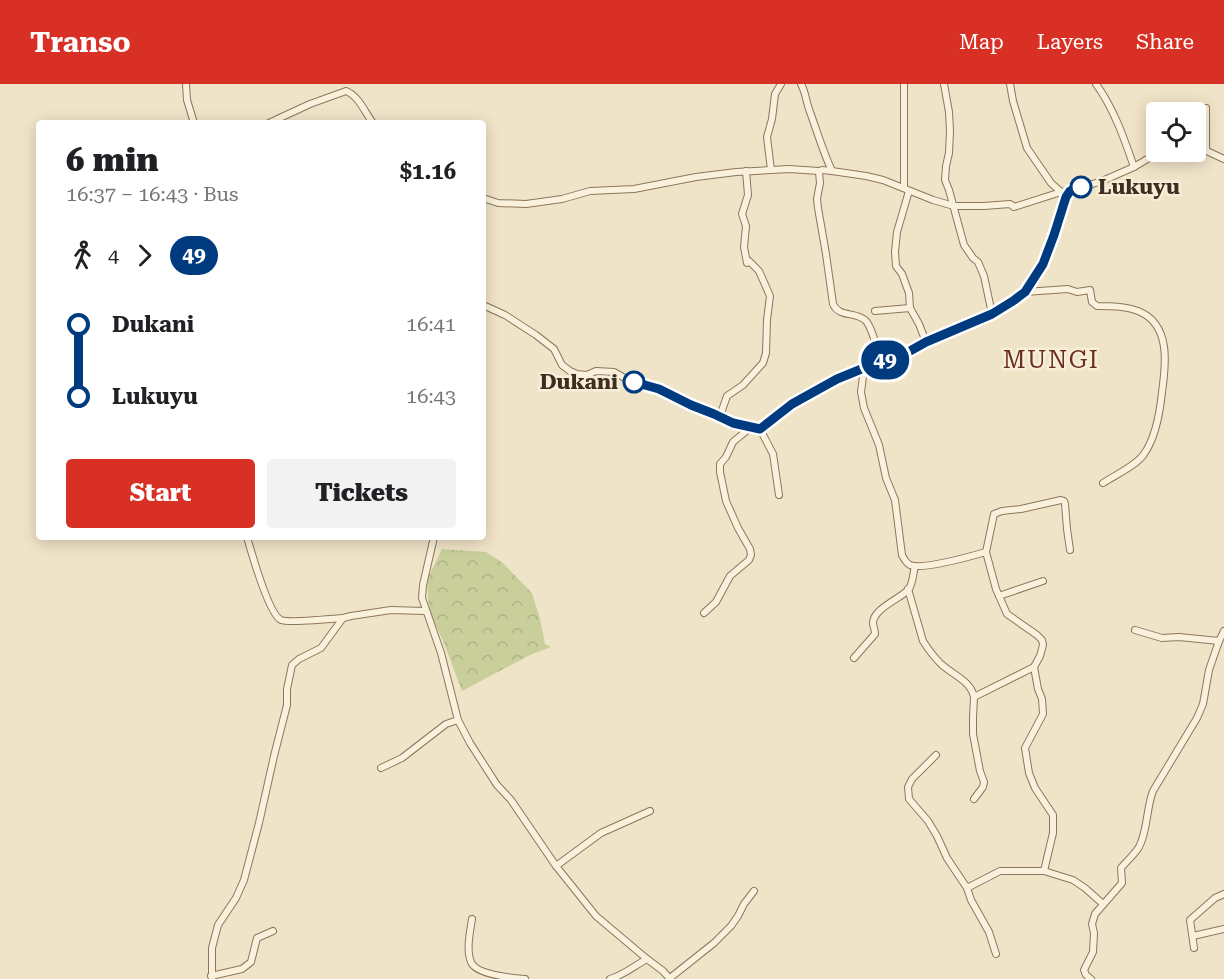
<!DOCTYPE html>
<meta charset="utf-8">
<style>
:root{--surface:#fff;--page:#f2f2f2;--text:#202124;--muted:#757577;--accent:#d93025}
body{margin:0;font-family:"Roboto Serif",serif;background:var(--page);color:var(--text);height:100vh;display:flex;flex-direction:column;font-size:22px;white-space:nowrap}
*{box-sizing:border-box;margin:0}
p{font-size:20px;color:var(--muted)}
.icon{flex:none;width:33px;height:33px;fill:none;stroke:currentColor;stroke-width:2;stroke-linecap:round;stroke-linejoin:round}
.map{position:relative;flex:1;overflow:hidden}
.side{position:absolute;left:36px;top:36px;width:450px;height:420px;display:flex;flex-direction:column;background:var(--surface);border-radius:6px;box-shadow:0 3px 15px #0003}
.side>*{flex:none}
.badge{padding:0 12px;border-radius:20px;font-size:21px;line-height:39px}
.controls{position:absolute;left:1146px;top:18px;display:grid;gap:12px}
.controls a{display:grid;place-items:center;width:60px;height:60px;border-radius:6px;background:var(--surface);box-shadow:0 3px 15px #0003;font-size:30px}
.map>.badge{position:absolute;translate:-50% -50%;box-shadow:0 0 0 3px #fff}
.legs{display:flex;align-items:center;gap:9px;height:66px;padding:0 30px;font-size:20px}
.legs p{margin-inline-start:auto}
.summary{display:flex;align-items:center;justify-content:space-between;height:102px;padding:0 30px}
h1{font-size:33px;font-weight:800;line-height:45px}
.action{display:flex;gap:12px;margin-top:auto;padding:12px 30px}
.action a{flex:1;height:69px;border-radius:6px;background:var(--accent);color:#fff;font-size:24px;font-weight:800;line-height:69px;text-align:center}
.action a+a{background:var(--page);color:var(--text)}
ul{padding:0 30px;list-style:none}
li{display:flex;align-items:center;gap:21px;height:72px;font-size:22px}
li i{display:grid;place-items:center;width:9px;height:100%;margin:0 8px;background:currentColor}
li i::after{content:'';width:15px;height:15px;margin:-8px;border:4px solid;border-radius:50%;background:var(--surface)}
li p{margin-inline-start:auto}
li:first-child i{background:linear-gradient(#0000 50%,currentColor 0)}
li:last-child i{background:linear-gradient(currentColor 50%,#0000 0)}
header{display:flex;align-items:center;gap:36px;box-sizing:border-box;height:84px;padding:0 30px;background:var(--accent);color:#fff}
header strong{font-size:28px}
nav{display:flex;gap:33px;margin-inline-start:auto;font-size:21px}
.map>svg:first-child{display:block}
.forest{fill:url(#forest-crowns)}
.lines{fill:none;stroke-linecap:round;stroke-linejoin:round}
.minor-casing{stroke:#8d765c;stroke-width:8}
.minor{stroke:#faf1dc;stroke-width:6}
.line-1-casing{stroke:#fff;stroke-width:14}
.line-1{stroke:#003b80;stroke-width:9}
.stop-1-dot{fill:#fff;stroke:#003b80;stroke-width:3}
.labels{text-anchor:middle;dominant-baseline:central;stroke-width:5;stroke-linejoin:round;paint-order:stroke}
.stop-label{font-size:21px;font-weight:bold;fill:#3d2e20;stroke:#f7eed8;text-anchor:start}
.quarter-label{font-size:24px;letter-spacing:1.5px;fill:#6b2e1e;stroke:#f7eed8}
</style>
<header>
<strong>Transo</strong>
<nav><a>Map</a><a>Layers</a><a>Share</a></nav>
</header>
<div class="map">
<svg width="1224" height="895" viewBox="0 0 1224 895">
<defs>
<pattern id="forest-crowns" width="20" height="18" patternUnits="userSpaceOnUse" patternTransform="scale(1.5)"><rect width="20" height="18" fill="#c9cf9b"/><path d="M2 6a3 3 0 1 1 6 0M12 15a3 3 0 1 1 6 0" fill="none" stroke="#aeb285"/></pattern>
</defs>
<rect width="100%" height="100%" fill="#f0e4c8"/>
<!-- forest -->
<polygon class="forest" points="442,465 486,468 503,479 532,509 540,535 545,560 551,563 530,571 462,607 444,559 429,527 427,496"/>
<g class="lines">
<defs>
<g id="minor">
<polyline points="186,0 187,16 194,39"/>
<path d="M801,0C806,9 806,18 810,28C817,47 823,68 832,87"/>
<polyline points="944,0 949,28 950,47 949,69 946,82 945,96 949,106 964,161 973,174 978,178 984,192 992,230"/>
<polyline points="1010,0 1013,17 1027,64 1051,99 1061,108"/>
<path d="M1096,0C1114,25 1124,54 1134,83"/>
<polyline points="1206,24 1206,66"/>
<path d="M269,39L310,20L346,7C359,12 365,29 373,39"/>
<polyline points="1196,62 1224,75"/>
<polyline points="771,86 767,53 772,35 775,10 781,0"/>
<polyline points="904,104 904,0"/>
<polyline points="909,107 897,148 895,168 896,182 902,190 909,209 910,224 919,240 926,258"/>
<polyline points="483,114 498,119 526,120 562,115 590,107 634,105 696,93 736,88 789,85 819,87"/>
<path d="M1025,208L1068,205L1077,208L1090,206L1092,218L1097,222C1110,222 1125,222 1138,227C1171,240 1166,280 1162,308C1160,328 1156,353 1144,370C1136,382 1115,391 1103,399"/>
<polyline points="483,221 505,231 536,251 554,265 562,281 570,287 577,290 587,291 596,287 614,288 630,297 659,305 691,321 714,330 733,339 760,345 792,320 837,295 881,277 910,267 926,258 992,230 1013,217 1025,208 1043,180 1054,151 1066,113 1070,107 1102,97 1134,83 1159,68"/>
<polyline points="875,227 910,224"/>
<path d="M881,277C877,266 873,245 866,237C856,227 839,234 833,220L826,170L818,124L817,115L820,99L819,88L822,86L832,87L866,92L883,96L933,116L954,122H984L1010,120L1014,123L1061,108L1070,107"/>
<path d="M864,285L861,308L864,324L879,361L886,394L895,416L902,471C904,475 906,479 910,481C923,486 972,472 986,468"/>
<polyline points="720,332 727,312 743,301 763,279 766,269 767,236 770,212 759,187 749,177 747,179 744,163 746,142 742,130 748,111 746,87"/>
<polyline points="760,345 773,370 779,411"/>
<path d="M247,453C251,467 269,531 281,536C289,539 332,535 343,534"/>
<polyline points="434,453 423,501 422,514 441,569 458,636 470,659 497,701 511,716 556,782 596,832 647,875 663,887 670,895"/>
<path d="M908,505L923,557C928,565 934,573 941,580C953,591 971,597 974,613"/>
<polyline points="999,512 1043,497"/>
<polyline points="704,529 716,518 730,492 749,476 751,471 750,465 738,444 726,417 720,388 720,380 726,373 733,358 750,344"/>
<polyline points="1135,546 1162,554 1179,553 1219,557"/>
<path d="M854,574L875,550C875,546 874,544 873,540C872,525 900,515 908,506C913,501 913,489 915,482"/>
<polyline points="1034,583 1038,605 1042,615 1043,630 1025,664 1029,689 1035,704 1053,731 1053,749 1044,787"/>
<polyline points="936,671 912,695 908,703 909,715 928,737 937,752 947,774 967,804 1000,787 1044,787 1073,796 1085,804 1103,820"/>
<polyline points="381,684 402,674 446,640 458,636"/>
<polyline points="974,715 983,703 984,698 980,687 973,650 973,634 974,613 1034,583 1040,572 1043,561 1042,556 1037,551 1007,530 996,505 986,468 994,430 1002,427 1021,425 1061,416 1064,417 1065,420 1067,445 1070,466"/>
<polyline points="556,782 601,749 650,727"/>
<polyline points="967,804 971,816 989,848 996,870"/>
<path d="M472,835C470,848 466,866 471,878C476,891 513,894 525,895"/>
<polyline points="1193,852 1224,845"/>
<polyline points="1194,864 1190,836 1215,814 1224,810"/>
<polyline points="211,892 242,885 251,878 257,854 273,847"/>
<polyline points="670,894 714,859 731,842 738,832 744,820 754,807"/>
<polyline points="212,895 212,864 218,841 236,814 244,796 259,739 274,672 287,621 287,605 292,581 299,575 321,564 343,534 351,532 391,526 425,527"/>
<path d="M610,895C624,891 634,882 647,875"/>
<path d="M1091,895L1086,891L1084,886L1093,868L1094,849L1092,840L1095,830L1122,799L1121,784C1126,778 1135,770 1139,763C1148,746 1146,725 1153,707L1197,634L1203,620L1209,586L1219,557L1224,547"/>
</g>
</defs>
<!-- minor casing -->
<use href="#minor" class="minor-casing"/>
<!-- minor -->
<use href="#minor" class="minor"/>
</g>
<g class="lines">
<defs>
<polyline id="line-1" points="634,298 659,305 691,321 714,330 733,339 760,345 792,320 837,295 881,277 910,267 926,258 992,230 1013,217 1025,208 1043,180 1054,151 1066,113 1070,107 1081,103"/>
</defs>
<!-- line-1 casing -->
<use href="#line-1" class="line-1-casing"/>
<!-- line-1 -->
<use href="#line-1" class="line-1"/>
</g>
<!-- markers -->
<g class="stop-1-dot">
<circle cx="1081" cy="103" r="10"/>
<circle cx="634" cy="298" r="10"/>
</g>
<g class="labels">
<!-- stop labels -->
<g class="stop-label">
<text x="1098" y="103">Lukuyu</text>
<text x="618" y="298" text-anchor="end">Dukani</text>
</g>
<!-- quarter labels -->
<g class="quarter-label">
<text x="1051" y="276">MUNGI</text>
</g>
</g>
</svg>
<div class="controls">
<a><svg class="icon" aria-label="locate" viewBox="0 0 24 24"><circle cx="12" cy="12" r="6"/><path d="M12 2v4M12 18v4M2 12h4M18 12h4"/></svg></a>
</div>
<b class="badge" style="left:885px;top:276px;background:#003b80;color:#fff">49</b>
<section class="side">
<div class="summary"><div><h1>6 min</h1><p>16:37 – 16:43 · Bus</p></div><b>$1.16</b></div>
<div class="legs"><svg class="icon" aria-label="walk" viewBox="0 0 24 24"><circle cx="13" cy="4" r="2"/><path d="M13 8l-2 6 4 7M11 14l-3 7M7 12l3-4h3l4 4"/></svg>4<svg class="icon" aria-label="forward" viewBox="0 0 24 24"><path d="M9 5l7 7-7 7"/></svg><b class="badge" style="background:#003b80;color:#fff">49</b></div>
<ul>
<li><i style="color:#003b80"></i><b>Dukani</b><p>16:41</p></li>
<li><i style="color:#003b80"></i><b>Lukuyu</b><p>16:43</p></li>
</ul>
<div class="action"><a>Start</a><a>Tickets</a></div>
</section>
</div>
